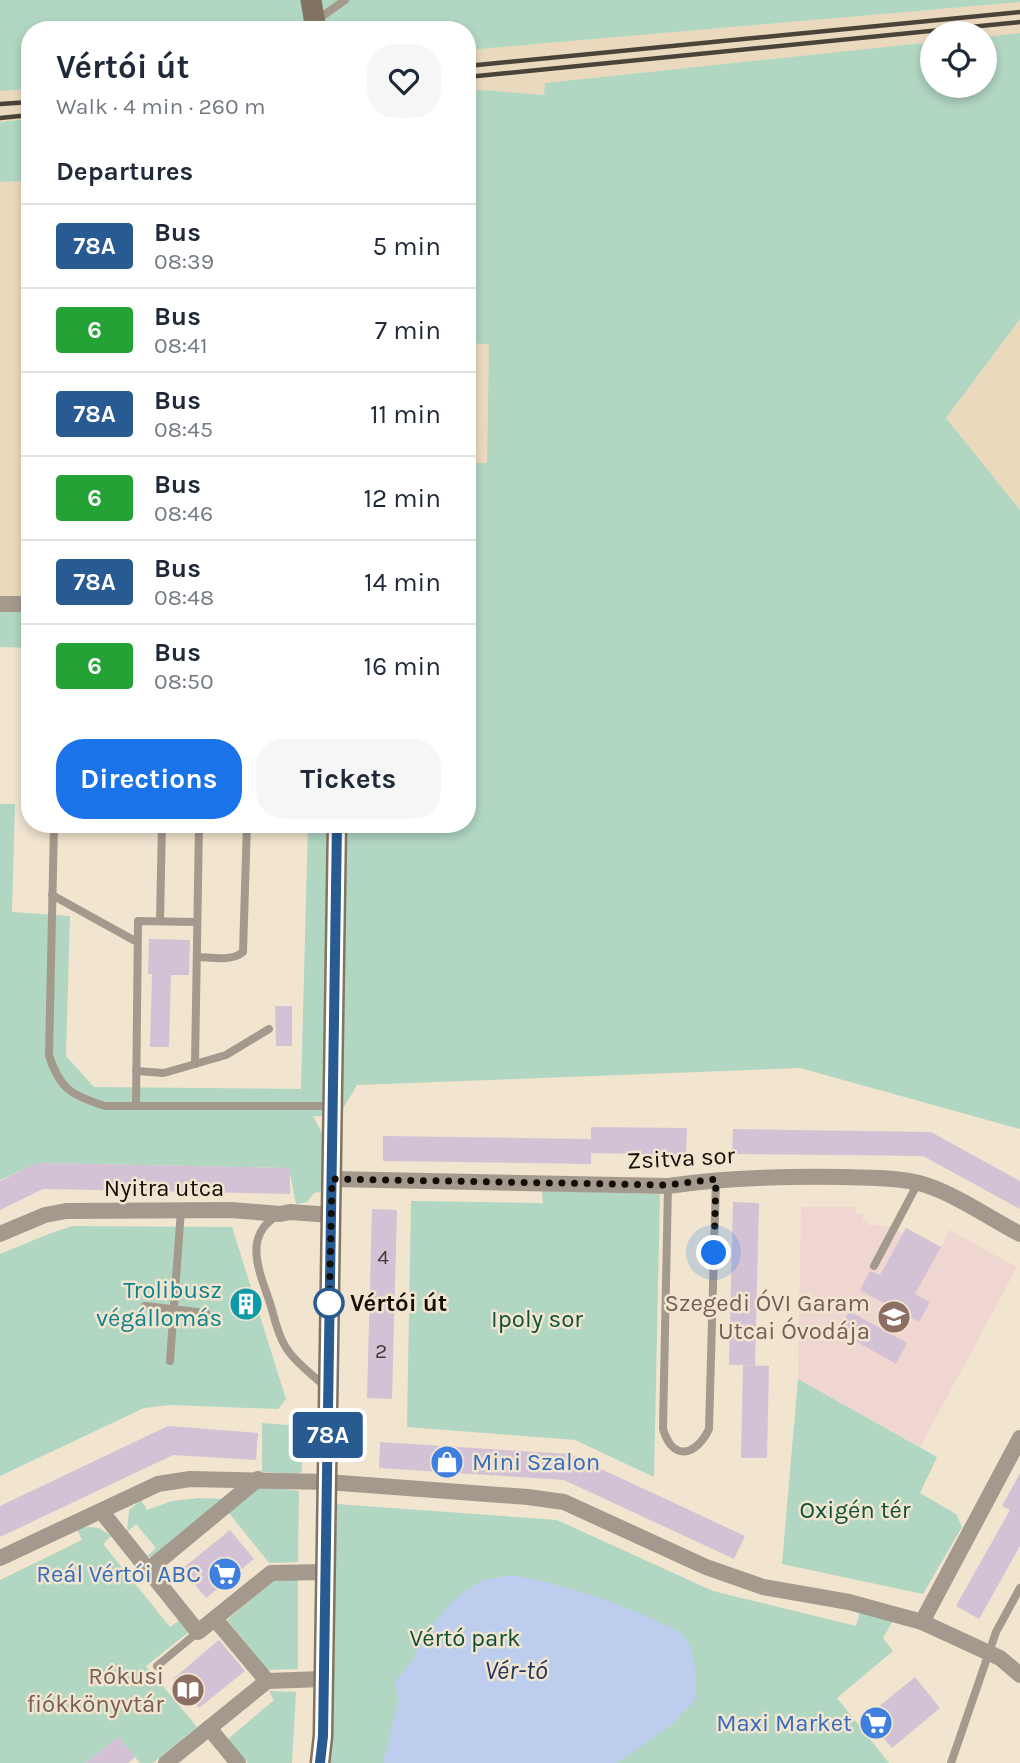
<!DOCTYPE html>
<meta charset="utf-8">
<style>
:root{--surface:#fff;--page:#f6f6f7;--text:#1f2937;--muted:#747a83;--line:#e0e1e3;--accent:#1a73e8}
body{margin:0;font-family:Karla,sans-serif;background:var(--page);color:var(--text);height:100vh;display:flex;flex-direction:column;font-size:26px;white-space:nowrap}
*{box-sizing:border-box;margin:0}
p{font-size:23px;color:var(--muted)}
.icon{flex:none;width:38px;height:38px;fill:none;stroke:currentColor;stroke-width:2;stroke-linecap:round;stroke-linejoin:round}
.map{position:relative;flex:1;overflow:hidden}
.details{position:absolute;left:21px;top:21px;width:455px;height:812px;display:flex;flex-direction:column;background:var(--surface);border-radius:28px;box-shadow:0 4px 10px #0003}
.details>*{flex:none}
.badge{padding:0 14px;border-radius:5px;font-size:24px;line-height:46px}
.buttons{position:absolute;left:920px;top:21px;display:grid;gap:14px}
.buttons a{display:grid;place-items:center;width:77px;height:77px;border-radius:50%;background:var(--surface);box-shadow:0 4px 10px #0003;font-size:35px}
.you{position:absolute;width:35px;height:35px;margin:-18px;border:5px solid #fff;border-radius:50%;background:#1a73e8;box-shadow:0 0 0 10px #1a73e833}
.map>.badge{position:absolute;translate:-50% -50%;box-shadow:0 0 0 4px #fff}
h2{padding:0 35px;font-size:26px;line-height:63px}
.round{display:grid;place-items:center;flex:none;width:74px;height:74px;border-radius:28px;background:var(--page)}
.headline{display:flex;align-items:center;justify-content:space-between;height:119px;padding:0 35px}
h1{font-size:33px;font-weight:700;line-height:52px}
.button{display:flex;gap:14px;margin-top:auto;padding:14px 35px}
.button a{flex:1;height:80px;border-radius:28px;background:var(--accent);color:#fff;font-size:28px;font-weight:700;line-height:80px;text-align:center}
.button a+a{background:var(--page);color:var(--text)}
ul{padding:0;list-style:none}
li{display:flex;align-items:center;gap:21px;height:84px;padding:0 35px;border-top:2px solid var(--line)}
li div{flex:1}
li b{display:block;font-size:26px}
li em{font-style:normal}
li .badge{min-width:77px;font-weight:700;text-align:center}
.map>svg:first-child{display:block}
.built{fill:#ead9bd}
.education{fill:#f0d6d0}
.green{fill:#b1d6c2}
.water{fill:#bccded}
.building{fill:#d3c2d6}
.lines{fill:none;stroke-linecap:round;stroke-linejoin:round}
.lane{stroke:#a4998d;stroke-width:8}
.street{stroke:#a4998d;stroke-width:16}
.secondary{stroke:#837462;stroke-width:21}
.rail{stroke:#494339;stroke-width:4.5}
.line-casing{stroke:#fff;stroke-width:16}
.line{stroke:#275b91;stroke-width:10}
.walk{stroke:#130f08;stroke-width:7;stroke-dasharray:0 12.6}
.stop-dot{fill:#fff;stroke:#275b91;stroke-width:3.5}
.labels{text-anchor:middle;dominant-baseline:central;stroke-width:5;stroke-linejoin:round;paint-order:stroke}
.number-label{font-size:21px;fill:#433c3c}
.street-label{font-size:24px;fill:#130f08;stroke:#f1e5cf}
.culture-label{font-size:24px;fill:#0d838f;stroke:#f1e5cf;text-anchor:end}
.stop-label{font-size:24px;font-weight:bold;fill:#130f08;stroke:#f1e5cf;text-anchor:start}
.education-label{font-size:24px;fill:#785e54;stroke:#f1e5cf;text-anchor:end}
.park-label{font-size:24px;fill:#0f5137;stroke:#f1e5cf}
.shop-label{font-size:24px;fill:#366cbe;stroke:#f1e5cf;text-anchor:end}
.water-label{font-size:26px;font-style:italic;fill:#21355f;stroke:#f1e5cf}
</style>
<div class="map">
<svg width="1020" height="1763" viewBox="0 0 1020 1763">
<rect width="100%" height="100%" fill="#f1e5cf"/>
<!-- built -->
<g class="built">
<polygon points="1020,2 1020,33 985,37 985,33 933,33 933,42 545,83 544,95 467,89 467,50"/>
<polygon points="30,89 30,119 0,122 0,91"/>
<polygon points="30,181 30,612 0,612 0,182"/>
<polygon points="1020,319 1020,510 946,418"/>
<polygon points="467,343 489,343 487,463 467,463"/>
</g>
<!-- education -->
<polygon class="education" points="801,1207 856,1207 856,1213 863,1213 863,1220 868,1220 868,1225 889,1226 903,1234 906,1228 941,1247 950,1230 1017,1267 920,1447 798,1379"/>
<!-- green -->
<g class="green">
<polygon points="0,0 1020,0 1020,2 467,50 467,30 30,30 30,89 0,91"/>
<polygon points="1020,33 1020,319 946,418 1020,510 1020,1129 800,1068 357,1085 338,1117 313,1116 325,1139 323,1186 320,1192 314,1193 307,1202 296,1204 289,1168 43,1163 31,1166 0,1180 0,804 15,804 12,912 70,916 66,1056 94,1087 301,1089 308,824 467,824 467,463 487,463 489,344 467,343 467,89 544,95 545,83 933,42 933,86 985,86 985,37"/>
<polygon points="30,119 30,181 0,182 0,122"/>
<polygon points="0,612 30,612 30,648 0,647"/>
<polygon points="542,1191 660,1194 654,1477 575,1440 407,1427 411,1201 543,1203"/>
<polygon points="73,1226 232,1227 286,1399 278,1409 171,1405 144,1408 0,1476 0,1254 51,1233"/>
<polygon points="798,1379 937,1457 920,1493 956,1514 962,1527 923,1594 782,1564"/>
<polygon points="262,1423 301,1426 302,1472 295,1474 262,1472"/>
<polygon points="258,1486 299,1491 298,1562 269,1563 229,1513"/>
<polygon points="199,1498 226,1499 153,1558 147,1556 156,1548 136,1524 127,1532 129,1510 141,1500 147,1510 172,1501"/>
<polygon points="337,1504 557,1520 713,1591 856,1626 860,1612 892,1622 883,1638 893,1651 837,1698 889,1763 329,1763"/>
<polygon points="87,1527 99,1528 111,1536 103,1544 170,1627 180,1620 189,1632 146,1666 197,1727 153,1763 140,1763 118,1737 86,1763 0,1763 0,1580 82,1540 77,1529"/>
<polygon points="298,1577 298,1669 267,1670 227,1620 276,1578"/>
<polygon points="269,1691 296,1692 292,1763 248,1763 228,1739 274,1700"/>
</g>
<!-- water -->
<path class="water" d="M512,1575C562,1584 611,1600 657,1621C665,1626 679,1629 685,1637C698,1654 695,1680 695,1700L670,1726L617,1763H383L399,1698L394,1683L413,1660L420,1641L447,1607L465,1591L483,1580Z"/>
<!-- building -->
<g class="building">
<polygon points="149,939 190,940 189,975 171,975 169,1047 150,1047 152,974 148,974"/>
<polygon points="275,1006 292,1006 292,1046 276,1046"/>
<polygon points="591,1127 687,1128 686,1155 591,1153 591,1164 383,1161 383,1136 591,1139"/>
<polygon points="733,1129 931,1132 1020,1181 1020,1209 923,1156 732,1154"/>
<polygon points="37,1163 290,1168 290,1194 43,1189 0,1210 0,1181"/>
<polygon points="733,1202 759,1203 755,1365 729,1365"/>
<polygon points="372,1209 397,1210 392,1399 367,1398"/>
<polygon points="906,1228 941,1247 915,1294 930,1302 919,1322 860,1290 870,1271 880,1275"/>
<polygon points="849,1311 907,1343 896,1364 838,1331"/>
<polygon points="743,1365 769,1366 767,1458 741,1458"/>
<polygon points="168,1426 258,1433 256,1460 173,1455 0,1537 0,1506"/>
<polygon points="380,1442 569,1454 745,1536 734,1559 564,1480 379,1468"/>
<polygon points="1020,1473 1020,1546 979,1619 956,1606 1010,1510 1002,1506"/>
<polygon points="230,1530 254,1559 206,1598 182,1569"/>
<polygon points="219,1640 245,1671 199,1708 174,1678"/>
<polygon points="915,1677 940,1708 892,1748 866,1717"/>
<polygon points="118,1737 135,1757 128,1763 86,1763"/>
</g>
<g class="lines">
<!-- lane -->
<g class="lane">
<polyline points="317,20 345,0"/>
<path d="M54,824L49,1055C59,1089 73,1096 105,1106H332"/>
<polyline points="52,895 137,942"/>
<polyline points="160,921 162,824"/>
<path d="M197,957C211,957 231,962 243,952L247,824"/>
<polyline points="195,1064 199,824"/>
<polyline points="136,1071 164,1073 226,1055 269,1029"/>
<polyline points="136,1106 138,921 196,922"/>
<path d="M668,1186L663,1429C673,1462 696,1456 709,1429L716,1179"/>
<path d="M277,1216C242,1236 260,1273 270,1303C274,1316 277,1332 284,1344C292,1360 312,1374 325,1387"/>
<polyline points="874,1266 918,1183"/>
<polyline points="145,1306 206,1313"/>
<polyline points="170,1361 181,1210"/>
<polyline points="157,1666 198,1632"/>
<polyline points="951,1763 996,1632 1020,1588"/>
</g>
<!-- street -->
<g class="street">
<polyline points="0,604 30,604"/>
<path d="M333,1179L668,1186C727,1177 785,1176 845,1177C869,1178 895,1177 919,1183C953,1192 989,1218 1020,1234"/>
<polyline points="0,1234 45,1215 66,1211 231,1210 280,1214 290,1212 332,1215"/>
<polyline points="101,1511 198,1632 271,1573 326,1572"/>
<polyline points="0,1558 158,1484 190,1479 327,1482 528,1497 564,1502 706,1567 763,1587 849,1602 922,1622 1000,1658 1020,1675"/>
<polyline points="148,1570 258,1479"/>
<polyline points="215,1619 267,1681"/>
<polyline points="922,1622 1020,1438"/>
<polyline points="209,1728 238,1763"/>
<polyline points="166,1763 267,1681 324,1679"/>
</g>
<!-- secondary -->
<g class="secondary">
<polyline points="311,0 316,30"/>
<polyline points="320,1763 323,1736 337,824"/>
</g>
<!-- rail -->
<g class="rail">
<polyline points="467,66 1020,12"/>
<polyline points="467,77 1020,22"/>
<polyline points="0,104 30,102"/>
<polyline points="0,118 30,115"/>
</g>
</g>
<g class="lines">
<defs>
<polyline id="line" points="320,1763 323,1736 337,824"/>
</defs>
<!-- line casing -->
<use href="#line" class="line-casing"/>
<!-- line -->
<use href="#line" class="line"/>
<!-- walk -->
<polyline class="walk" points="329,1303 329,1315 332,1179 668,1185 716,1179 714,1253"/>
</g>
<!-- icons -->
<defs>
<symbol id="building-disc" viewBox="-11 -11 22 22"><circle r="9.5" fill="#0f9aa8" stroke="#f1e5cf"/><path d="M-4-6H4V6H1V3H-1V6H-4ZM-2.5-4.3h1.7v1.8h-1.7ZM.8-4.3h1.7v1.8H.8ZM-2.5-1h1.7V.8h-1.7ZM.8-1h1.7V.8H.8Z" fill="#fff"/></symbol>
<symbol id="school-disc" viewBox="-11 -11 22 22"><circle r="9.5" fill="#8d6e63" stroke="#f1e5cf"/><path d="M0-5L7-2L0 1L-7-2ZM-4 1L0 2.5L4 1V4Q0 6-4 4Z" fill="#fff"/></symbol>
<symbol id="shop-disc" viewBox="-11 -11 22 22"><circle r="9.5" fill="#3f7fe0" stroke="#f1e5cf"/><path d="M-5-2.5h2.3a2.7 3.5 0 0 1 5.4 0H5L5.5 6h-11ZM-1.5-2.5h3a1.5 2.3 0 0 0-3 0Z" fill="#fff"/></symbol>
<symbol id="supermarket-disc" viewBox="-11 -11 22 22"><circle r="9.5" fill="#3f7fe0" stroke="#f1e5cf"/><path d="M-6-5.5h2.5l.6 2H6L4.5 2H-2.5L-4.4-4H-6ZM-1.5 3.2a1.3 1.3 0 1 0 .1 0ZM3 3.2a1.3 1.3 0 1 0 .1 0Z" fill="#fff"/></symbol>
<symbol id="library-disc" viewBox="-11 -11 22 22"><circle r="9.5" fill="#8d6e63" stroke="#f1e5cf"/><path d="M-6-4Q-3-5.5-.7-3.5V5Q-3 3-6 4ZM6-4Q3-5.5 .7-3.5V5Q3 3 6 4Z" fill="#fff"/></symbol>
</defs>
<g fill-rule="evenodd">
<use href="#building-disc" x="227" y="1285" width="38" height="38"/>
<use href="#school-disc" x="875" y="1298" width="38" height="38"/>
<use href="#shop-disc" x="428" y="1443" width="38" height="38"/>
<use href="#supermarket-disc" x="206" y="1555" width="38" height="38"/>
<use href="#library-disc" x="169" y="1671" width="38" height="38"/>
<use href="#supermarket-disc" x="857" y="1704" width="38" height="38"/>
</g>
<!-- markers -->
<circle class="stop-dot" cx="329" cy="1303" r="14"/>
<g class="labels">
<!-- number labels -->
<g class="number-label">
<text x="383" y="1257">4</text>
<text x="381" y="1351">2</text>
</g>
<!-- street labels -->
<g class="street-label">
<text transform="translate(681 1158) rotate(-3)">Zsitva sor</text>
<text x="164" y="1188">Nyitra utca</text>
</g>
<!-- culture labels -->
<g class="culture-label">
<text x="222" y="1290">Trolibusz<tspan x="222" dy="28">végállomás</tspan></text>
</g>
<!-- stop labels -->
<g class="stop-label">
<text x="350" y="1303">Vértói út</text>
</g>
<!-- education labels -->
<g class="education-label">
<text x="870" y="1303">Szegedi ÓVI Garam<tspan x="870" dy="28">Utcai Óvodája</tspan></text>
<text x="164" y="1676">Rókusi<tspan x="164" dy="28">fiókkönyvtár</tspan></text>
</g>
<!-- park labels -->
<g class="park-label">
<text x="537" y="1319">Ipoly sor</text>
<text x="855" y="1510">Oxigén tér</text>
<text x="465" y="1638">Vértó park</text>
</g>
<!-- shop labels -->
<g class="shop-label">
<text x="472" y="1462" text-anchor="start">Mini Szalon</text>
<text x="201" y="1574">Reál Vértói ABC</text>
<text x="852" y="1723">Maxi Market</text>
</g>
<!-- water labels -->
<g class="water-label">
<text x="516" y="1670">Vér-tó</text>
</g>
</g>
</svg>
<div class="buttons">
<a><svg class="icon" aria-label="locate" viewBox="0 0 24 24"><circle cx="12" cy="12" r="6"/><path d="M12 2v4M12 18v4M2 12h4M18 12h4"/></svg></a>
</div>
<div class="you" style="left:714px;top:1253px"></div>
<b class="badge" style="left:328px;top:1435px;background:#275b91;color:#fff">78A</b>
<section class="details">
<div class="headline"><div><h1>Vértói út</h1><p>Walk · 4 min · 260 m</p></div><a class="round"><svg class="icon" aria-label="heart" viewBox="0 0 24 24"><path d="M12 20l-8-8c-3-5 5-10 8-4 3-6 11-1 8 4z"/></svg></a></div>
<h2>Departures</h2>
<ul>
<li><span class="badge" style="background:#275b91;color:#fff">78A</span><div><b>Bus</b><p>08:39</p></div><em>5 min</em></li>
<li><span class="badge" style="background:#25a235;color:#fff">6</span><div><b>Bus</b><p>08:41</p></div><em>7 min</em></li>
<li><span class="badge" style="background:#275b91;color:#fff">78A</span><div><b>Bus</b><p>08:45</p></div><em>11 min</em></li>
<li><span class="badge" style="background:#25a235;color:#fff">6</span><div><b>Bus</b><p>08:46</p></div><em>12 min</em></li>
<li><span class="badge" style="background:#275b91;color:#fff">78A</span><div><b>Bus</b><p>08:48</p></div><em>14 min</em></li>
<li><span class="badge" style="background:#25a235;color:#fff">6</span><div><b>Bus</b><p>08:50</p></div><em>16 min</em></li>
</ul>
<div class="button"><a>Directions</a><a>Tickets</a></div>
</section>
</div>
